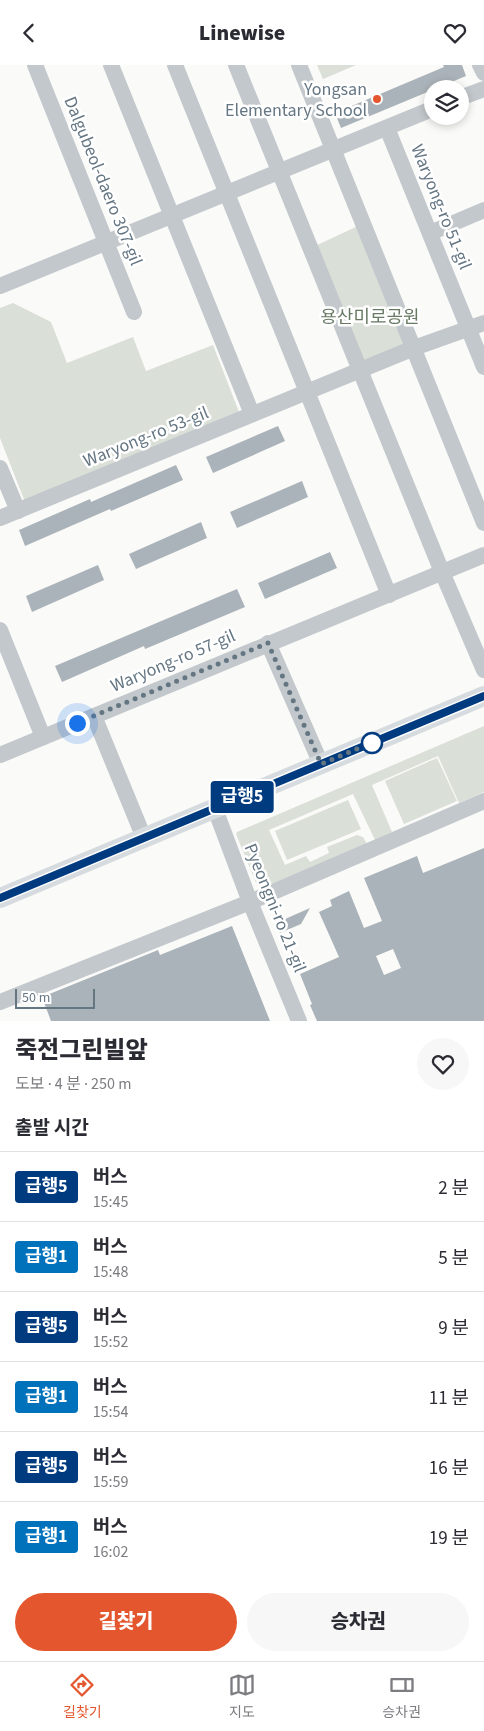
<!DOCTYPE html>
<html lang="ko">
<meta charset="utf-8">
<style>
:root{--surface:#fff;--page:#f7f7f7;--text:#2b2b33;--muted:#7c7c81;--line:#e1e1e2;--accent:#e4572e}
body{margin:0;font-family:"Source Sans 3","Noto Sans KR",sans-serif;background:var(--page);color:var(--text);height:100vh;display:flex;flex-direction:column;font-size:19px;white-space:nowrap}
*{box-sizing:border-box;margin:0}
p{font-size:16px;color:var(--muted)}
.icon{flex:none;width:28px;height:28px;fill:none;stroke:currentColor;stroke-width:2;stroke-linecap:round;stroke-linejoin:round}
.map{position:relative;height:956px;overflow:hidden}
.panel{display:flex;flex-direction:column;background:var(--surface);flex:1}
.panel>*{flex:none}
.badge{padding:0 10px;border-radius:4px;font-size:18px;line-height:32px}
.buttons{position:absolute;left:424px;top:15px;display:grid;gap:10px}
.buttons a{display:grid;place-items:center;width:45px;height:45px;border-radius:50%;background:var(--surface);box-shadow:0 2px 8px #0003;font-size:25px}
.scale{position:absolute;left:15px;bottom:12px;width:80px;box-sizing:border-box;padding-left:5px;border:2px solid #657683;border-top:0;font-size:14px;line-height:18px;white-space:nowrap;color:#657683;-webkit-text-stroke:4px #fff;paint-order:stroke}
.you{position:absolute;width:25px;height:25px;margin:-12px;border:4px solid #fff;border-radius:50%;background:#1a73e8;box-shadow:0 0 0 8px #1a73e833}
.map>.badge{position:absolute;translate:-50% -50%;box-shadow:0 0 0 2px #fff}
h2{padding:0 15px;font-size:19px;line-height:45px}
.round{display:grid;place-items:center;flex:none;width:52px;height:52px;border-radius:26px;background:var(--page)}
.head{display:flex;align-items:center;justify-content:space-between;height:85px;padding:0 15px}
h1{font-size:24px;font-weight:800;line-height:38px}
.button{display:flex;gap:10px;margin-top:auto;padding:10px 15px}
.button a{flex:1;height:58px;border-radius:30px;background:var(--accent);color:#fff;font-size:20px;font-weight:800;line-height:58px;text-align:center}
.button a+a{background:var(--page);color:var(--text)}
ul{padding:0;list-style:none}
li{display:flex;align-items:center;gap:15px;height:70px;padding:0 15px;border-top:1px solid var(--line)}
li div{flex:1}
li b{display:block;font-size:19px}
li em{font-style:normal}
li .badge{min-width:55px;font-weight:700;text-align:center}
header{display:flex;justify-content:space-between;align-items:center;height:65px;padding:0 15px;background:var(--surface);font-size:22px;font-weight:800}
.menu{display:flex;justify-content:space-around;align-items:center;height:70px;border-top:1px solid var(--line);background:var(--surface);font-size:14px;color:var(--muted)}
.menu a{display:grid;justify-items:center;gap:2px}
.menu .current{color:var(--accent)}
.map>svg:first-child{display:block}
.green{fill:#dadfd7}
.building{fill:#aab3b9;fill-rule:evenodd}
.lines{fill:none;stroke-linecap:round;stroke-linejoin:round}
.minor{stroke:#c3c8cc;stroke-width:16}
.major{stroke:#d6dbdf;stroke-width:20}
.line-casing{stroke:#fff;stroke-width:11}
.line{stroke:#003b80;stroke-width:8}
.walk{stroke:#657683;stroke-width:5;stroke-dasharray:0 9}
.poi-dot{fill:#e4572e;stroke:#fff;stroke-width:2}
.stop-dot{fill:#fff;stroke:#003b80;stroke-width:2.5}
.labels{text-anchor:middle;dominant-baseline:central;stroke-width:5;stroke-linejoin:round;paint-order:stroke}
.poi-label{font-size:18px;fill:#657683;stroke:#fff;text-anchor:end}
.street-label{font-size:18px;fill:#657683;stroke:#fff}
.park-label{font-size:18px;fill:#687a64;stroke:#fff}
</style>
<header><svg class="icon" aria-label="back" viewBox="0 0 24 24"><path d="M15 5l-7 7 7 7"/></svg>Linewise<svg class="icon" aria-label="heart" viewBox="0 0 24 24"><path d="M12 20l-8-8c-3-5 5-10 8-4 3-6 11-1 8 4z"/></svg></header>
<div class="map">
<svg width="484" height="956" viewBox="0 0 484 956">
<rect width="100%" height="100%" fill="#fafaf8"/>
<!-- green -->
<g class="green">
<polygon points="317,0 356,0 323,14"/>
<polygon points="362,159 412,280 359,301 311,183"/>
<polygon points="13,238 51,257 67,298 133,272 146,306 213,280 241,352 25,437 0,373 0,243"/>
<polygon points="484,661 484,727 459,738 438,691 372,720 392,767 375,775 353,729 269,765 285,800 306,791 310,797 329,788 327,782 357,770 363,772 367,779 265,822 261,822 256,818 236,769 237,767"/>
<polygon points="437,693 457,736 404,759 385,716"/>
<polygon points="348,735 361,764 287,795 275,766"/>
</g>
<!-- building -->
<g class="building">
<polygon points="443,0 462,0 466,11 341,63 335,48 444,2"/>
<polygon points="278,361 285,376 213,408 206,392"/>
<polygon points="176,400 183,415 111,446 110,444 25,481 19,465 90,434 91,437"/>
<polygon points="302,416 308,432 237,463 230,447"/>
<polygon points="201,457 207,473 136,504 129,489"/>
<polygon points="330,487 337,503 265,534 258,518"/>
<polygon points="98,500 104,515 32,547 26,531"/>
<polygon points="237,524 245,542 145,584 144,581 62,617 55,601"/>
<path d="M484,783V956H317L310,940L312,939L300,909L339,892L319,847L332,841L330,835L349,826L364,863L382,856L364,813L417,791L423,808ZM393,884L401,903L384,910L376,891Z"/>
<polygon points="310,843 301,859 280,868 276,858"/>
<polygon points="232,861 270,956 51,956 42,932 158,885 160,890"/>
</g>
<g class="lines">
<!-- minor -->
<g class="minor">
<polyline points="35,0 134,247"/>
<polyline points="111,0 252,349"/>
<polyline points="175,0 389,530"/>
<polyline points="236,0 442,507 484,605"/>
<polyline points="299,0 484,458"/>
<polyline points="480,0 484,8"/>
<polyline points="460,33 484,24"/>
<polyline points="387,63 484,302"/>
<polyline points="430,168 484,145"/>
<polyline points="0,221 432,44"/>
<polyline points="0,403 18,446"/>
<polyline points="0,453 414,283 484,258"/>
<polyline points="0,565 43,672"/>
<polyline points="268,578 321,699"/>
<polyline points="94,651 144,773"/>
<polyline points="0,690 484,490"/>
<polyline points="215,744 250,837 299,956"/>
<polyline points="0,937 250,837 484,736"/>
</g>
<!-- major -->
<polyline class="major" points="0,833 484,631"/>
</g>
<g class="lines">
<defs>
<polyline id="line" points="0,833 484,631"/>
</defs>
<!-- line casing -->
<use href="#line" class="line-casing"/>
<!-- line -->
<use href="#line" class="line"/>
<!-- walk -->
<polyline class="walk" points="77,658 268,578 321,699 376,676 372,678"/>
</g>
<!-- markers -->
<circle class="poi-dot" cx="377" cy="34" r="5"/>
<circle class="stop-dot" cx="372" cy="678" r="10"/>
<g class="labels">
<!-- poi labels -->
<g class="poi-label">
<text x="367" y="24">Yongsan<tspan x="367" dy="21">Elementary School</tspan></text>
</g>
<!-- street labels -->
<g class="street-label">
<text transform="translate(103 116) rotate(68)">Dalgubeol-daero 307-gil</text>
<text transform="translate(441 142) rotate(68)">Waryong-ro 51-gil</text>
<text transform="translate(146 372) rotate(-22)">Waryong-ro 53-gil</text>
<text transform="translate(173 596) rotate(-23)">Waryong-ro 57-gil</text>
<text transform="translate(275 843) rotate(68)">Pyeongni-ro 21-gil</text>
</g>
<!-- park labels -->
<g class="park-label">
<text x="370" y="252">용산미로공원</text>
</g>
</g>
</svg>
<div class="buttons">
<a><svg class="icon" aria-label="layers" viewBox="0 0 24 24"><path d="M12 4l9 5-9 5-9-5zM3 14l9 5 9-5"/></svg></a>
</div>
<div class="scale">50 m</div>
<div class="you" style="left:77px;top:658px"></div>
<b class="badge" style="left:242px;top:732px;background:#003b80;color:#fff">급행5</b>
</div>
<section class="panel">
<div class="head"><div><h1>죽전그린빌앞</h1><p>도보 · 4 분 · 250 m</p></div><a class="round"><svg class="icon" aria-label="heart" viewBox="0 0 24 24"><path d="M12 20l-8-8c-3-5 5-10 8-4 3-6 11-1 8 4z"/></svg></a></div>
<h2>출발 시간</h2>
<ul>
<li><span class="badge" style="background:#003b80;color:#fff">급행5</span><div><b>버스</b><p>15:45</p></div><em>2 분</em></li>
<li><span class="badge" style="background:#0072bc;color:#fff">급행1</span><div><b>버스</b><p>15:48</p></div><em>5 분</em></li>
<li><span class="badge" style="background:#003b80;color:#fff">급행5</span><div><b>버스</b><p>15:52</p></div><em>9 분</em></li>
<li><span class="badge" style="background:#0072bc;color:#fff">급행1</span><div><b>버스</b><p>15:54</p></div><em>11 분</em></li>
<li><span class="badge" style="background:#003b80;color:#fff">급행5</span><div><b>버스</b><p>15:59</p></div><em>16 분</em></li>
<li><span class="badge" style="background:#0072bc;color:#fff">급행1</span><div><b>버스</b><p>16:02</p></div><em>19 분</em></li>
</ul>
<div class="button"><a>길찾기</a><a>승차권</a></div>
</section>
<nav class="menu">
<a class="current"><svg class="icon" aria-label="directions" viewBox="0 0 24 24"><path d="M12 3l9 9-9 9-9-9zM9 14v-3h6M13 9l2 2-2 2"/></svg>길찾기</a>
<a><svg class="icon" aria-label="map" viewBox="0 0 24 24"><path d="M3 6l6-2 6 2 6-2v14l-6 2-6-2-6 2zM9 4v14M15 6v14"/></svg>지도</a>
<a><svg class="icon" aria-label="tickets" viewBox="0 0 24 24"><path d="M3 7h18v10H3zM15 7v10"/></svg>승차권</a>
</nav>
